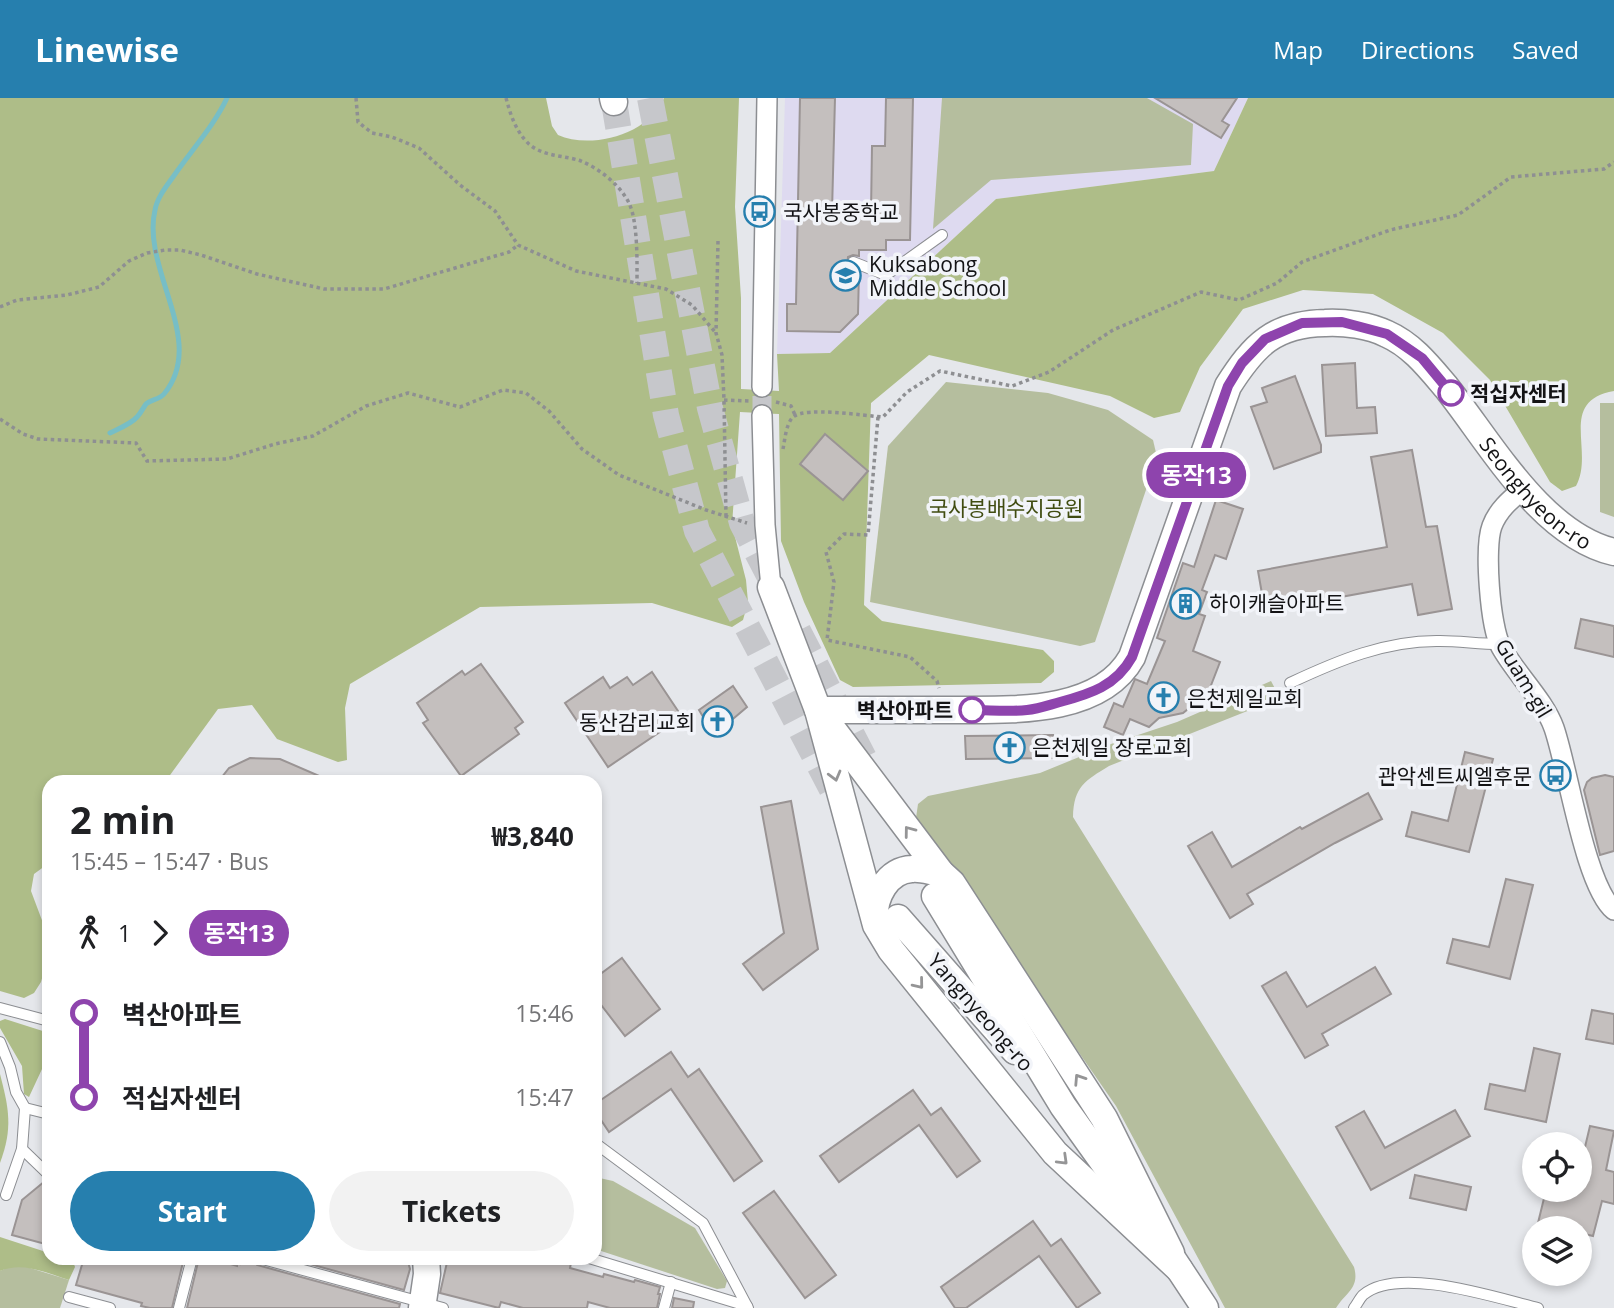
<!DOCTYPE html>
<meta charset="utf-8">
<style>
:root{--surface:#fff;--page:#f2f2f2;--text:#202124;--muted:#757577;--accent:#267fae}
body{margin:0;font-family:"Open Sans","Noto Sans KR",sans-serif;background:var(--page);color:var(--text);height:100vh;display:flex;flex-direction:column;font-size:26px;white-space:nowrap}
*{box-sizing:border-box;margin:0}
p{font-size:23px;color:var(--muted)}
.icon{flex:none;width:38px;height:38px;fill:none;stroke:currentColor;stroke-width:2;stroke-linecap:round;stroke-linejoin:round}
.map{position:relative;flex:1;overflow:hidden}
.drawer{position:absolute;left:42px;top:677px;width:560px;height:490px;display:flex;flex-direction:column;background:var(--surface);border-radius:21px;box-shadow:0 4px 10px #0003}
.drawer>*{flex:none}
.badge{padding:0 14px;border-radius:23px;font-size:24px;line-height:46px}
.buttons{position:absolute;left:1522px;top:1034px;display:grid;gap:14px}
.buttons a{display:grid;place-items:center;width:70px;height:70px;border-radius:50%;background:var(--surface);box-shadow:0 4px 10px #0003;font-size:35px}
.map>.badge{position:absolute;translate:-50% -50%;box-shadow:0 0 0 4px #fff}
.legs{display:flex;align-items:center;gap:10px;height:77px;padding:0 28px;font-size:23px}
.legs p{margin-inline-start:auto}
.headline{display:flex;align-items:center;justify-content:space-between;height:119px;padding:0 28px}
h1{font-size:38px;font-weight:700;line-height:52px}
.primary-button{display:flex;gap:14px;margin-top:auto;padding:14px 28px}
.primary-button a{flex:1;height:80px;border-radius:42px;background:var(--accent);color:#fff;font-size:28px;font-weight:700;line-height:80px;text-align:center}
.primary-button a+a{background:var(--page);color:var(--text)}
ul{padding:0 28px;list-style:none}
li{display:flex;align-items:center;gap:24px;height:84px;font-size:26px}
li i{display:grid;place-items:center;width:10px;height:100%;margin:0 9px;background:currentColor}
li i::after{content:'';width:18px;height:18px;margin:-9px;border:5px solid;border-radius:50%;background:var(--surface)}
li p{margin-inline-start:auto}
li:first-child i{background:linear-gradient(#0000 50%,currentColor 0)}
li:last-child i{background:linear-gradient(currentColor 50%,#0000 0)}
header{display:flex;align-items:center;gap:42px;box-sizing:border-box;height:98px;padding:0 35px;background:var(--accent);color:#fff}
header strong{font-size:33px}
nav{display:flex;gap:38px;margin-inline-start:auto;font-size:24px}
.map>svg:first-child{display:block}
.education{fill:#dedaf0}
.green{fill:#b5be9e}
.forest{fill:#aebd88}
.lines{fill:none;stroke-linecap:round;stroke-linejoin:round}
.stream{stroke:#77bec6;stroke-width:5}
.building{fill:#c4bfbe;stroke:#9a9494;stroke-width:2}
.street-tunnel{stroke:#c6c7cb;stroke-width:19;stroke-dasharray:19 10;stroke-linecap:butt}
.secondary-tunnel{stroke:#c6c7cb;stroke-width:26;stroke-dasharray:26 13;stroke-linecap:butt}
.lane-casing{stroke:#8c8e92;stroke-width:12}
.street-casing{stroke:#8c8e92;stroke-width:22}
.secondary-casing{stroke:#8c8e92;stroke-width:29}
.path{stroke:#8e8f92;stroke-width:3.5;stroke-dasharray:3.5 3.5;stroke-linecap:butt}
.lane{stroke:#fff;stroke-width:10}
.street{stroke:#fff;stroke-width:19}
.secondary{stroke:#fff;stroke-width:26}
.oneway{stroke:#959596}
.line-1-casing{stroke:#fff;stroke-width:16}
.line-1{stroke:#8e44ad;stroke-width:10}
.stop-1-dot{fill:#fff;stroke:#8e44ad;stroke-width:3.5}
.labels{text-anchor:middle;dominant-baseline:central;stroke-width:7;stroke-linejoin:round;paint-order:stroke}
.poi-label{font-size:21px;fill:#131315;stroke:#f2f4f9;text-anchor:start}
.stop-label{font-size:21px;font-weight:bold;fill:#131315;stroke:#f2f4f9;text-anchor:start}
.street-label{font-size:21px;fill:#131315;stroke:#f2f4f9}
.park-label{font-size:21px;fill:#404c11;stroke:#f2f4f9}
</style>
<header>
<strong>Linewise</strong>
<nav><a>Map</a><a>Directions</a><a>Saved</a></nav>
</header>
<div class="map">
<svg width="1614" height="1210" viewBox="0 0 1614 1210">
<rect width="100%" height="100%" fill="#e5e7eb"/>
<!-- education -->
<polygon class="education" points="785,0 1248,0 1214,73 996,101 830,255 777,256"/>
<!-- green -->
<g class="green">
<polygon points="942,0 1147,0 1193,26 1191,67 991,82 933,131"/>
<polygon points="946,284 1048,295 1108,312 1153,342 1157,359 1095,544 1080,548 870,504 888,348"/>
<polygon points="1600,305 1614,305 1614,419 1600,414"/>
<path d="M1271,583L1280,600L1109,668C1085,683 1074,688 1073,719L1354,1169C1360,1190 1346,1194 1336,1210H1225L1116,1008L916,720L918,706L928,698L1040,675L1111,646L1177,624Z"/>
<polygon points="595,1079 613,1083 695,1130 727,1183 725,1190 717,1191 595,1151"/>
<polygon points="11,1168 27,1169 69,1182 60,1210 0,1210 0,1173"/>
</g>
<!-- forest -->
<g class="forest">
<path d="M0,0H546L552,28L558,37C591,52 650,36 664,0H739L735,109L741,200V291L779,293L777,256L830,255L996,101L1214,73L1248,0H1614V293C1557,303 1595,353 1576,388L1562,393L1550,384L1490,282L1443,235L1373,196L1303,192L1243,211L1200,269L1180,314L1154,320L1110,298L929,257L871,305L864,507L882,523L1043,552L1054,563V574L1041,585L853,589L840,582L804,504L781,443L779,316L740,314L732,427L746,482L748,504L743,522L732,529L652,505L480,509L350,586L345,610L347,662L338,664L277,641L252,607L218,611L165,684H49V765L34,776L31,793L49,841V855L41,884L34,895L24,900L0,893Z"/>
<polygon points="5,921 49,935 49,956 29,999 24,996 22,968 0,930 0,923"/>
<path d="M0,976C9,1011 13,1030 0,1065Z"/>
<path d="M0,1139L49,1155V1160L73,1163L75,1169L69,1182C46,1175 23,1163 0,1173Z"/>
</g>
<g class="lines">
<!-- stream -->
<path class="stream" d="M110,335C118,331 131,326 137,319C141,315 143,310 146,306C151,301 159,302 164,296C208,243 141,172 155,112C157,100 166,89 173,79C190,54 214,28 227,0"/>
</g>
<!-- building -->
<g class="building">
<polygon points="800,0 835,0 832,114 871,114 872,48 885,48 886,0 913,0 910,142 886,142 886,152 859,152 859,158 853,157 848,159 847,168 859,174 858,216 840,234 787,233 787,206 796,206"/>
<polygon points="1155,0 1237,0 1222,23 1229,27 1221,40"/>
<polygon points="1355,265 1357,310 1375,309 1377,335 1326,338 1322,267"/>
<polygon points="1295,278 1321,347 1321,354 1274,371 1251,309 1267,304 1262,290"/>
<polygon points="825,336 868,373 843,402 800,366"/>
<polygon points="1412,352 1426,429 1437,428 1452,511 1418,517 1412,486 1265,513 1258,473 1387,449 1371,359"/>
<polygon points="1216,402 1243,411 1226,461 1215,457 1202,492 1207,494 1199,516 1205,518 1193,553 1220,564 1208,595 1183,615 1159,620 1149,629 1130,621 1123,637 1104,629 1114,605 1123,609 1135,581 1147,586 1165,543 1157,540 1183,465 1194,469"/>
<polygon points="1581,521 1614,528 1614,559 1575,550"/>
<polygon points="481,566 523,624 515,630 519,636 461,678 423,625 428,622 417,605 462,573 465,577"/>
<polygon points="652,574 682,619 608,669 565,605 603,579 610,590 627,579 633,587"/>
<polygon points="733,588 747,609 714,637 699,612"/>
<polygon points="1053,637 1053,660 966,661 965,638"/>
<polygon points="1465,654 1493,661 1469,754 1406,738 1412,714 1448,723"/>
<polygon points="250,660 280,661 333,684 218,684 229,670"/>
<polygon points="1605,677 1614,679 1614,753 1600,757 1584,692 1587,684 1592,680"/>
<polygon points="1368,695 1382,721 1335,745 1247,796 1253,806 1230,820 1188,748 1212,734 1232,769 1300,729 1302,731"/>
<polygon points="791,703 818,851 763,892 743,866 784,835 761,709"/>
<polygon points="1506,781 1533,787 1510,881 1447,865 1453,841 1489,849"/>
<polygon points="622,860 660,911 625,938 595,899 595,880"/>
<polygon points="1375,869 1391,896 1322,936 1328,947 1305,960 1262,888 1286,874 1307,909"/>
<polygon points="1592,912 1614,916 1614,946 1586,941"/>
<polygon points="1534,950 1560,956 1546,1024 1485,1011 1490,986 1525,993"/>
<polygon points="671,954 688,979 699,971 762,1063 734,1083 671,991 609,1034 595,1013 595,1006"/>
<polygon points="913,992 931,1017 941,1010 980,1063 957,1079 919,1027 839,1084 820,1058"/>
<polygon points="1455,1012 1470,1038 1371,1092 1336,1029 1364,1013 1385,1050"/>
<polygon points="1590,1028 1614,1033 1606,1072 1614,1074 1614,1106 1602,1103 1593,1138 1580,1135 1580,1130 1561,1130 1538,1125 1546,1092 1580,1092 1580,1070"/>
<polygon points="1415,1077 1471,1089 1466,1112 1410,1100"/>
<polygon points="45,1083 49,1084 49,1147 12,1137 22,1102"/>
<polygon points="774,1093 836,1177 805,1200 743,1115"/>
<polygon points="1033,1123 1051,1148 1061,1141 1100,1195 1077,1210 1039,1158 966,1210 955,1210 941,1189"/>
<polygon points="84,1160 184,1160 172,1210 150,1210 141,1208 142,1205 76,1187"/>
<polygon points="199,1160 210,1160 237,1168 237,1165 240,1166 241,1160 252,1160 257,1167 400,1206 399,1210 187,1210"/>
<polygon points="288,1160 407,1160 410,1171 404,1192"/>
<polygon points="448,1160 534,1160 548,1164 549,1160 555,1160 571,1165 570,1170 603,1179 604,1176 634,1184 635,1182 660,1189 658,1196 660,1196 657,1210 610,1210 588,1204 587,1210 523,1210 501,1204 499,1210 440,1195"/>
<polygon points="674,1200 694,1204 693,1210 672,1210"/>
</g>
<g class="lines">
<!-- street-tunnel -->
<polyline class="street-tunnel" points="762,317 762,289"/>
<!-- secondary-tunnel -->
<g class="secondary-tunnel">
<polyline points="650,0 710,310 742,425 775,489"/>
<polyline points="614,4 666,317 697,433 837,701"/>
<polyline points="798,533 864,660"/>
</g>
<defs>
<g id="lane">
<polyline points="853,164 886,177 942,137"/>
<path d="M1290,585C1337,563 1386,542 1440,543C1460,543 1479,546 1499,546"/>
<polyline points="0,910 49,923"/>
<polyline points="0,944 10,969 16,994 25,1010 22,1051 6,1097"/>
<polyline points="25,1010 49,1016"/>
<polyline points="595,1045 703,1125 748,1210"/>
<polyline points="22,1051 49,1077"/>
<polyline points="259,1160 443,1210"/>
<polyline points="589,1160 747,1208"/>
<polyline points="69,1199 110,1210"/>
<polyline points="179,1210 192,1160"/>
<polyline points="664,1210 671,1184"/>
<path d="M1354,1210C1357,1206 1360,1200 1363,1197C1398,1167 1497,1200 1538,1210"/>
</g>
<g id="street">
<polyline points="762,289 767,0"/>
<polyline points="762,317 765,427 771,489"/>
<path d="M1523,391C1510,402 1498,412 1492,428C1484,449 1490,529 1501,549C1516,576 1544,602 1554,630C1568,670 1585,788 1614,812"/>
</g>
<g id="secondary">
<polyline points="613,0 614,4"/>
<polyline points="771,489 818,612 876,827 891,852 1055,1055 1179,1171"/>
<path id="s1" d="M818,612C859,612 900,612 941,612C1001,611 1098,620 1132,559L1228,288C1254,247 1274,226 1325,225C1344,224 1369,227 1387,236C1412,247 1429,269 1446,289C1490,344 1541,437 1614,454"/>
<polyline points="828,625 941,775 952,785 1104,1020 1171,1155"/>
<polyline points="935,798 1063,1008 1131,1103"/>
<polyline points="898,820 1015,953"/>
<path d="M875,821C873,800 887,772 912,771C921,770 932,774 941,775"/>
<polyline points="1170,1157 1205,1210"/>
<polyline points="422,1210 427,1176 426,1160"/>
</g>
</defs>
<!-- lane casing -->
<use href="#lane" class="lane-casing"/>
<!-- street casing -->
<use href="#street" class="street-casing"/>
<!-- secondary casing -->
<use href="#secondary" class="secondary-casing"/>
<!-- path -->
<g class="path">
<polyline points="356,0 358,24 372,35 392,39 419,50 460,87 495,113 518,147 576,173 666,191 692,207 716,235"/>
<path d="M506,0C510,15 515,31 526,43C540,59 564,57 581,63C600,71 620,87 629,105C638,124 637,164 637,185"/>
<polyline points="718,143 716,235 722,257 724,302 726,419"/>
<polyline points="0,209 17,202 67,197 99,189 129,163 147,155 165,152 180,152 201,157 257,176 324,191 384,191 509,154 518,147"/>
<polyline points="724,302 750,303"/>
<polyline points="776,304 791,308 795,317"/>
<polyline points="878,319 868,437 844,436 826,454 834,484 827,542 910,559 937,583 939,590"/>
<polyline points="0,321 23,336 38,341 136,345 147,363 227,361 275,346 313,338 366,308 408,295 460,309 503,292 526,295 549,313 582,351 619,377 706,412 747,425"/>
<path d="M783,351C785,341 786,326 793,319C806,308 865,318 883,319L907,294L940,273L1012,288L1049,274L1113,232L1201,194L1239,202L1277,185L1302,164L1390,132L1458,117L1511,79L1604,71L1614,64"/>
</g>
<!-- lane -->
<use href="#lane" class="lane"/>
<!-- street -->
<use href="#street" class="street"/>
<!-- secondary -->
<use href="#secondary" class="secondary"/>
</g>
<!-- one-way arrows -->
<defs><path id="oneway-chevron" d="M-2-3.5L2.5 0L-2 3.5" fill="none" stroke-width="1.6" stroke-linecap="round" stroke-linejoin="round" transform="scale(1.75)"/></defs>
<g class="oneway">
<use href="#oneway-chevron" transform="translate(835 678) rotate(75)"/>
<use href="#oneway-chevron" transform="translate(909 733) rotate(-127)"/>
<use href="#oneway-chevron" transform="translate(919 886) rotate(51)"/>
<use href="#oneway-chevron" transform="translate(1079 981) rotate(-123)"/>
<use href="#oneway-chevron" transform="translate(1063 1062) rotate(44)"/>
</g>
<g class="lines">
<defs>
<path id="line-1" d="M972,612C990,612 1009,614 1027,612C1038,611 1049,607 1060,604C1090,596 1116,588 1132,559L1228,288L1242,265L1265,241L1302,225L1342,224L1387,236L1422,260L1451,295"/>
</defs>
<!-- line-1 casing -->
<use href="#line-1" class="line-1-casing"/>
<!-- line-1 -->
<use href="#line-1" class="line-1"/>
</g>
<!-- icons -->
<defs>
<symbol id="bus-ring" viewBox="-11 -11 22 22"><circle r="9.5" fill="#f2f4f9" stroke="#267fae" stroke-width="1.5"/><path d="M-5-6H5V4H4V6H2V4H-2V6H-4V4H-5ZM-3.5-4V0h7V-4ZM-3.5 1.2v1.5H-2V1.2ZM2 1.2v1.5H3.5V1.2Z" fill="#267fae"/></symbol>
<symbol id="school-ring" viewBox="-11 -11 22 22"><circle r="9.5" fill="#f2f4f9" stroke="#267fae" stroke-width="1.5"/><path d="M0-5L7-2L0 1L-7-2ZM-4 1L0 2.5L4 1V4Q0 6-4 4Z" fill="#267fae"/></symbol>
<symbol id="building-ring" viewBox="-11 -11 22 22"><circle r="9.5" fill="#f2f4f9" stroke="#267fae" stroke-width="1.5"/><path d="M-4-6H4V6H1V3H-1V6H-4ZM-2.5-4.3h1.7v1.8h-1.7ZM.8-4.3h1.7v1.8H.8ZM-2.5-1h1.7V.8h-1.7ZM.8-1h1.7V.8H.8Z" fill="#267fae"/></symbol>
<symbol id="church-ring" viewBox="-11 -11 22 22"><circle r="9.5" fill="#f2f4f9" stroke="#267fae" stroke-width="1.5"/><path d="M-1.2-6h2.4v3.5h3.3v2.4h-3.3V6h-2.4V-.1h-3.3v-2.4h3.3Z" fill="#267fae"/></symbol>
</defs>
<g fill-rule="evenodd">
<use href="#bus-ring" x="742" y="96" width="35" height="35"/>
<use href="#school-ring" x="828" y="160" width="35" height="35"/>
<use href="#building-ring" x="1168" y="488" width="35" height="35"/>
<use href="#church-ring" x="1146" y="582" width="35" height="35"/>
<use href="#church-ring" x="700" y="606" width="35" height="35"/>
<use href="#church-ring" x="992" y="632" width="35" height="35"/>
<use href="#bus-ring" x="1538" y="660" width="35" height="35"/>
</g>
<!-- markers -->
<g class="stop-1-dot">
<circle cx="1451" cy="295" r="12"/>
<circle cx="972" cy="612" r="12"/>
</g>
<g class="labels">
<!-- poi labels -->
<g class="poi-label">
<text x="783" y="114">국사봉중학교</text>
<text x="869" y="166">Kuksabong<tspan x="869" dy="24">Middle School</tspan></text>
<text x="1209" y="505">하이캐슬아파트</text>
<text x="1187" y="600">은천제일교회</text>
<text x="695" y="624" text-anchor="end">동산감리교회</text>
<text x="1032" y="649">은천제일 장로교회</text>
<text x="1532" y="678" text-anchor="end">관악센트씨엘후문</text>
</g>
<!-- stop labels -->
<g class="stop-label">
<text x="1470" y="295">적십자센터</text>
<text x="953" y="612" text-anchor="end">벽산아파트</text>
</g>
<!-- street labels -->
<g class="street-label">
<text stroke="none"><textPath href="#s1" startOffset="1024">Seonghyeon-ro</textPath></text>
<text transform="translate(1524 580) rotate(59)">Guam-gil</text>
<text transform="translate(981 914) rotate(49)">Yangnyeong-ro</text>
</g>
<!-- park labels -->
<g class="park-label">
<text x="1006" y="410">국사봉배수지공원</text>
</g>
</g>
</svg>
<div class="buttons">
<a><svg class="icon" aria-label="locate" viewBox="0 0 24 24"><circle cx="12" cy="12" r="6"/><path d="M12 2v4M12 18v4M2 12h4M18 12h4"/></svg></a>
<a><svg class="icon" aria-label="layers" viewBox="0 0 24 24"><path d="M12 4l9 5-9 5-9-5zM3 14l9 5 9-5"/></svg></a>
</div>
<b class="badge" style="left:1196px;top:377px;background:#8e44ad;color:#fff">동작13</b>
<section class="drawer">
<div class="headline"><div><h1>2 min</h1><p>15:45 – 15:47 · Bus</p></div><b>₩3,840</b></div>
<div class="legs"><svg class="icon" aria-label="walk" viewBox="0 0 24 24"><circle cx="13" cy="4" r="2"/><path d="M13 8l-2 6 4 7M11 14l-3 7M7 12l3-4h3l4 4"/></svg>1<svg class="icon" aria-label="forward" viewBox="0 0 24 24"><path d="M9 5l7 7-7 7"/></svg><b class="badge" style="background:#8e44ad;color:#fff">동작13</b></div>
<ul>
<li><i style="color:#8e44ad"></i><b>벽산아파트</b><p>15:46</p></li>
<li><i style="color:#8e44ad"></i><b>적십자센터</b><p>15:47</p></li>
</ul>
<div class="primary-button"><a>Start</a><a>Tickets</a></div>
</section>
</div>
